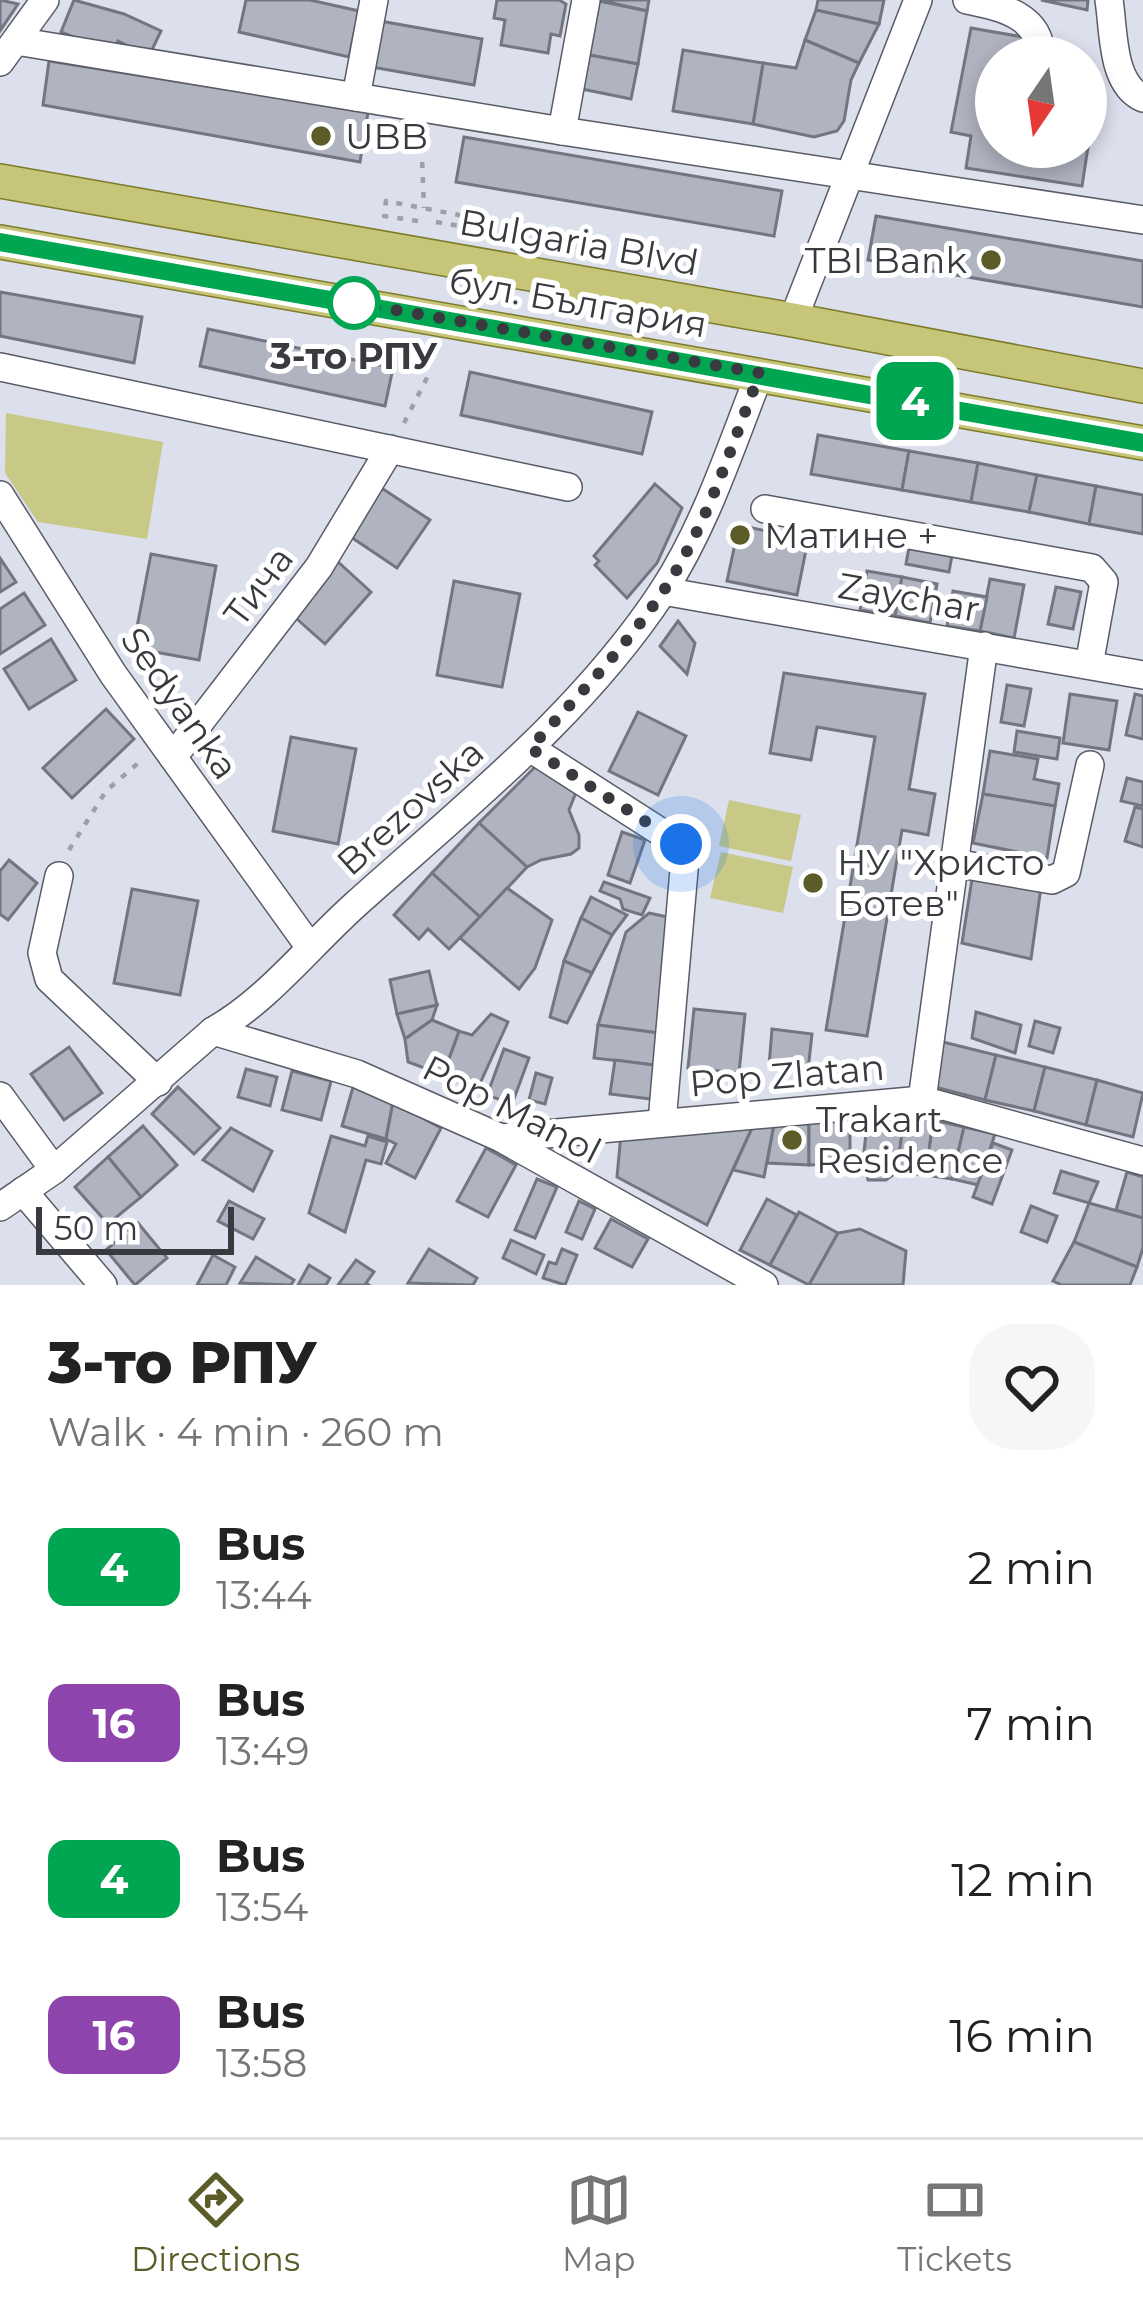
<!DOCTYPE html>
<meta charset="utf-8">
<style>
:root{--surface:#fff;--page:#f6f6f6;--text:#222;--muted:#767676;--line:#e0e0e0;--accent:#5c5c28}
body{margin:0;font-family:Montserrat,sans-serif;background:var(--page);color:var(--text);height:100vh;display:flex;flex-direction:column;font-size:45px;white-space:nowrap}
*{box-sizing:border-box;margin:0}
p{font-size:39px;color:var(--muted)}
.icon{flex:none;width:66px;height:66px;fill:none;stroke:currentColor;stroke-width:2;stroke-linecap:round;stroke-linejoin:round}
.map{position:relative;height:1285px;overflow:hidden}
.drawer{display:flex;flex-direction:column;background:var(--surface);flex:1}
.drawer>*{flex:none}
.badge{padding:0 24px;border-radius:18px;font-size:42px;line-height:78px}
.needle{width:78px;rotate:193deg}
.controls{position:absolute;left:975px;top:36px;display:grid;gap:24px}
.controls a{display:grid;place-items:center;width:132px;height:132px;border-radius:50%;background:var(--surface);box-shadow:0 6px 18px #0003;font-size:60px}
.scale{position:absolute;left:36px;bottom:30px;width:198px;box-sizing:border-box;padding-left:12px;border:6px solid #393a3f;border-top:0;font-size:33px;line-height:42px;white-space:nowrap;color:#393a3f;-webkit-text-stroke:9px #fff;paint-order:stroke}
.you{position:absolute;width:60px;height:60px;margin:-30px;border:9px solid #fff;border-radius:50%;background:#1a73e8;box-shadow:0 0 0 18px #1a73e833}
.map>.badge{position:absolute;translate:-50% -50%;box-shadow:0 0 0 6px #fff}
.round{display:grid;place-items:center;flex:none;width:126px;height:126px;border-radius:48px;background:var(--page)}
.head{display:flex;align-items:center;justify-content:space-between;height:204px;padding:0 48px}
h1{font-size:57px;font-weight:800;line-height:90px}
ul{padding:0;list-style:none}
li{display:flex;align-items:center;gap:36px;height:156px;padding:0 48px}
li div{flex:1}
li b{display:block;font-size:45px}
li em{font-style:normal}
li .badge{min-width:132px;font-weight:700;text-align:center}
.dock{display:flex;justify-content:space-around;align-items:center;height:168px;border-top:3px solid var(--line);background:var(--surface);font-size:33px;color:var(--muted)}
.dock a{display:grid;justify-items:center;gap:6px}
.dock .active{color:var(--accent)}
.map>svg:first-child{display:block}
.green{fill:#c8c887}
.building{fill:#b0b3c0;stroke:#737681;stroke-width:3}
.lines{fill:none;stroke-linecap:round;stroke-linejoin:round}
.minor-casing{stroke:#595b66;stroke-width:30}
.major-casing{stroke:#7d7b2a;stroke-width:36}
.path{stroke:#9d9fa9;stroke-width:4.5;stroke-dasharray:6 9;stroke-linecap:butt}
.minor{stroke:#fff;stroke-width:27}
.major{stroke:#c7c578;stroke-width:33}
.line-casing{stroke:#fff;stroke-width:27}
.line{stroke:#00a651;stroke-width:18}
.walk{stroke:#393a3f;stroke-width:12;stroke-dasharray:0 21.6}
.poi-dot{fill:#5c5c28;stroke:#fff;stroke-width:4.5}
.stop-dot{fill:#fff;stroke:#00a651;stroke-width:6}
.labels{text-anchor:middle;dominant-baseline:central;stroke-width:10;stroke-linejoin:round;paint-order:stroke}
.poi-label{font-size:36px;fill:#393a3f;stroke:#fff;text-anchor:start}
.street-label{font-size:36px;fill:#393a3f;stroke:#fff}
.stop-label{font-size:36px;font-weight:bold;fill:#393a3f;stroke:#fff}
</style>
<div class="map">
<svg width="1143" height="1285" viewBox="0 0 1143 1285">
<rect width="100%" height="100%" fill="#dcdfec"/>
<!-- green -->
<g class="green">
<polygon points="6,413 163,442 147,539 38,522 5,473"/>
<polygon points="729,800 801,815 791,861 719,846"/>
<polygon points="721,852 793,867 783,913 710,898"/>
</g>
<!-- building -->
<g class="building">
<polygon points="0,0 18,4 0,31"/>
<polygon points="74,0 124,14 161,31 149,56 118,41 113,53 61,32"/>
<polygon points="246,0 310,0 359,11 349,57 239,32"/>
<polygon points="497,0 559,0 566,4 560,36 551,34 548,53 501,45 505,20 494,18"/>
<polygon points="599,0 649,0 647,11"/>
<polygon points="818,0 884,0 879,24 816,10"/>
<polygon points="1041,0 1088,0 1087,10"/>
<polygon points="599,1 647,11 638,64 589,55"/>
<polygon points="816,10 879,24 859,63 805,40"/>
<polygon points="380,21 482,39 474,85 372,67"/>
<polygon points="971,28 1023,37 1020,57 996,57 996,147 1086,147 1086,133 1090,134 1082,186 966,168 971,136 951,132"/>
<polygon points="805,40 859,63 851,80 844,121 837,131 814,137 753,124 763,63 796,68"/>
<polygon points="683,50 763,63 753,124 673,111"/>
<polygon points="589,55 638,64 631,99 582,89"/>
<polygon points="49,61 368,112 360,162 43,105"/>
<polygon points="464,137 782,191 774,236 456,182"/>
<polygon points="876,216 1143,261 1143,307 868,260"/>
<polygon points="0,292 142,317 134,363 0,336"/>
<polygon points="208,329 393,368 385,406 200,366"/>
<polygon points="470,372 652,412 642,454 461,415"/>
<polygon points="818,435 909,451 902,490 811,474"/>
<polygon points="909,451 978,463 971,502 902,490"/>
<polygon points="978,463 1037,475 1029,512 971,502"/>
<polygon points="1037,475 1096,486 1089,524 1029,512"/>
<polygon points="655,484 682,508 657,563 627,598 595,565 599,561 594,556"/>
<polygon points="377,485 430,520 397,568 345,533"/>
<polygon points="1096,486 1143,495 1143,534 1089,524"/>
<polygon points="739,525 808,540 797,595 727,581"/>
<polygon points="910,542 953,550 949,572 906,564"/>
<polygon points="151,554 216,566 199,660 133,648"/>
<polygon points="0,558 16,582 0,592"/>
<polygon points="336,560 371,592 325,644 289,612"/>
<polygon points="867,571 902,577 895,616 860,610"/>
<polygon points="902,577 937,584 930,623 895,616"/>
<polygon points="990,579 1024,585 1014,638 980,631"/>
<polygon points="454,581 520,594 502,687 437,675"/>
<polygon points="1056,587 1081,592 1073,629 1048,624"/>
<polygon points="953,591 987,597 980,631 947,626"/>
<polygon points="24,593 45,625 0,654 0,609"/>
<polygon points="678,621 695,643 687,674 660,646"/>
<polygon points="51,639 76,680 29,709 4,669"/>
<polygon points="784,673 925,694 909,789 935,794 928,835 902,830 867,1036 826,1030 875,737 817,727 811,760 770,753"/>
<polygon points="1007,685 1031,689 1024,726 1001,722"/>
<polygon points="1070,694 1117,701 1109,750 1063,743"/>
<polygon points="1135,694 1143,696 1143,739 1126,735"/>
<polygon points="106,709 134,739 72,798 43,768"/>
<polygon points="638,712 686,736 658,795 609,771"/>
<polygon points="1017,731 1060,738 1057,759 1014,752"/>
<polygon points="291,737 356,749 338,844 273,831"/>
<polygon points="990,751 1038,759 1034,779 1059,784 1055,806 983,794"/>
<polygon points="540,762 579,785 569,810 579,835 579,848 571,854 541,860 527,867 479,823"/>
<polygon points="1127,778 1143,782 1143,806 1121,801"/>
<polygon points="983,794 1055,806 1047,858 973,843"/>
<polygon points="1135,807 1143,809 1143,847 1125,841"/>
<polygon points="479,823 527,867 480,917 432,873"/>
<polygon points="622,832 645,840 630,883 608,875"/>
<polygon points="9,860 37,883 8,920 0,914 0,871"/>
<polygon points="432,873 480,917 449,949 428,929 419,939 394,915"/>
<polygon points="972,879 1041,887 1031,959 962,943"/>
<polygon points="604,882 650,898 642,915 623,909 620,899 600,891"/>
<polygon points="507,888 552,920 535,968 519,989 460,938"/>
<polygon points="132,889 198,901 180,995 114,983"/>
<polygon points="591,897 627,915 612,935 581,918"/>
<polygon points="649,913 672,918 659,1033 598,1025 626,932"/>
<polygon points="581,918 612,935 592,973 564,961"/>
<polygon points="564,961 592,973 567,1023 550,1017"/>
<polygon points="429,971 437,1005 397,1014 390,980"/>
<polygon points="437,1005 432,1020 405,1039 397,1014"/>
<polygon points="694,1009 745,1014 739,1073 688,1068"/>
<polygon points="976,1012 1021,1025 1015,1053 972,1038"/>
<polygon points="491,1014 508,1022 477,1090 443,1075 459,1031 472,1035"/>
<polygon points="432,1020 459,1031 443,1075 408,1062 405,1039"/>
<polygon points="1035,1021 1060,1028 1053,1053 1029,1046"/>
<polygon points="598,1025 659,1033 654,1065 594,1058"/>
<polygon points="772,1029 812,1034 808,1070 769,1066"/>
<polygon points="943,1042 996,1055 985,1100 931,1086"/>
<polygon points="69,1047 102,1093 64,1120 31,1074"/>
<polygon points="504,1049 529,1058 512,1104 487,1095"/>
<polygon points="996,1055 1045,1067 1034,1111 985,1100"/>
<polygon points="615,1060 654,1065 651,1099 610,1094"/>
<polygon points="1045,1067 1097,1080 1086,1125 1034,1111"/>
<polygon points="246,1069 277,1077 270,1106 238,1097"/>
<polygon points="292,1071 331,1081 321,1120 282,1110"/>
<polygon points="536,1073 552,1078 545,1104 529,1100"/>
<polygon points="1097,1080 1143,1093 1133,1137 1086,1125"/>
<polygon points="178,1087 220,1128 194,1154 152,1114"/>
<polygon points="353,1087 393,1102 386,1139 342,1126"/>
<polygon points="393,1102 441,1128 415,1178 386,1163 396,1144 386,1139"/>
<polygon points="904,1117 897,1172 886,1180 868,1180 863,1161 867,1124"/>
<polygon points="904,1117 933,1120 926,1175 897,1172"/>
<polygon points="933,1120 964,1127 952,1179 926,1175"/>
<polygon points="809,1122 809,1165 767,1163 774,1124"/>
<polygon points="809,1122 850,1122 850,1157 837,1164 809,1165"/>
<polygon points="754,1124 707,1225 617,1177 621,1134"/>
<polygon points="754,1124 774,1124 764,1177 733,1170"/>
<polygon points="143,1126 177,1165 141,1197 108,1157"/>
<polygon points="964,1127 995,1134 978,1185 952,1179"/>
<polygon points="231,1128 272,1151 253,1191 203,1160"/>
<polygon points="331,1136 365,1146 368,1136 387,1142 381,1164 366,1160 345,1232 309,1213"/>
<polygon points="993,1143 1012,1150 992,1204 973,1197"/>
<polygon points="486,1148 516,1165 488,1217 457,1201"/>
<polygon points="108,1157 141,1197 108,1224 75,1187"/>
<polygon points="1061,1171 1098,1182 1089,1203 1054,1193"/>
<polygon points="1127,1172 1143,1177 1143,1218 1116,1210"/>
<polygon points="537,1179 557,1187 535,1238 515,1230"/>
<polygon points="767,1199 797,1215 770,1265 740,1250"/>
<polygon points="229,1201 264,1219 253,1239 218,1221"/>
<polygon points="579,1201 595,1209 582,1239 566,1232"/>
<polygon points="1089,1203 1143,1218 1143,1248 1137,1267 1074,1242"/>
<polygon points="1031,1206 1057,1216 1047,1242 1021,1232"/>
<polygon points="799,1212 838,1233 809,1285 770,1265"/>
<polygon points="611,1219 648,1239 632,1267 595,1248"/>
<polygon points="138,1223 167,1258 135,1285 106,1250"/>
<polygon points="860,1229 906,1251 903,1285 809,1285 838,1233"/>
<polygon points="511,1240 544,1255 536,1274 503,1258"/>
<polygon points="1074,1242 1137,1267 1130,1285 1062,1285 1053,1281"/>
<polygon points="429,1249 477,1278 473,1285 408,1283"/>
<polygon points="562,1249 577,1255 565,1285 543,1278 549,1262 556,1264"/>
<polygon points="213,1255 235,1267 226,1285 197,1285"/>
<polygon points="256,1257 294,1280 291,1285 240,1283"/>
<polygon points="356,1260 374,1272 366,1283 369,1285 338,1285"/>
<polygon points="309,1265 330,1278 326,1285 298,1285"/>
</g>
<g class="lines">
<defs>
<g id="minor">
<path d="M967,0C1001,7 1041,15 1041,57"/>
<path d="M1109,0C1114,31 1111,84 1143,98"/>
<polyline points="16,41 562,131 1143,220"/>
<polyline points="0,62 45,0"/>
<polyline points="356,97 374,0"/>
<polyline points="562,131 586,0"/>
<polyline points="793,320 918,0"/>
<polyline points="0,367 568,487"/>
<polyline points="0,495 113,674 309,946"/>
<polyline points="765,509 1092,568 1104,582 1089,665"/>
<polyline points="663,591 1143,675"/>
<polyline points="530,748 681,845 684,870 662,1122"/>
<polyline points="173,757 319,567 390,449"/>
<polyline points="954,863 1052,880 1066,873 1090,765"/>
<polyline points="59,876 42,953 49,979 158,1082"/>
<polyline points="213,1031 357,1074 501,1138 764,1285"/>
<polyline points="0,1096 54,1170"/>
<polyline points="922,1100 984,646"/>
<polyline points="501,1138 922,1100 1143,1161"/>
<polyline points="23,1191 103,1285"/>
<path d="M0,1207L54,1170L213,1031C268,1000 309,946 356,904C464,807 583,713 663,591C706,525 731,446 760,373"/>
</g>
<g id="major">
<polyline points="0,181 793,320 1143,386"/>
<polyline points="0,242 1143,443"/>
</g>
</defs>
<!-- minor casing -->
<use href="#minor" class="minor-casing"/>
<!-- major casing -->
<use href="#major" class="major-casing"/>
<!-- path -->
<g class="path">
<polyline points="421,132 424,208"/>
<polyline points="418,221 384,216 386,201 485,220 483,230"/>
<polyline points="436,222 483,230"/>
<polyline points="404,423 431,370"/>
<polyline points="69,850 106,791 144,758"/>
</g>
<!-- minor -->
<use href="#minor" class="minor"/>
<!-- major -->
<use href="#major" class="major"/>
</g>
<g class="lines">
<defs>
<polyline id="line" points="0,242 1143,443"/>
</defs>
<!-- line casing -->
<use href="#line" class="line-casing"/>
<!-- line -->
<use href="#line" class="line"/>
<!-- walk -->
<path class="walk" d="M354,303L760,373C731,446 707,527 662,593C624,649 576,698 530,748L681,844"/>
</g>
<!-- markers -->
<g class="poi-dot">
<circle cx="321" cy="136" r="12"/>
<circle cx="991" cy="260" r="12"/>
<circle cx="740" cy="535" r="12"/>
<circle cx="813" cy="883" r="12"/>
<circle cx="792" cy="1140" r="12"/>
</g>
<circle class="stop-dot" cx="354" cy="303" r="24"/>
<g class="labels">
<!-- poi labels -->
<g class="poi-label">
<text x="345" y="136">UBB</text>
<text x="967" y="260" text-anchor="end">TBI Bank</text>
<text x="764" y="535">Матине +</text>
<text x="837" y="862">НУ "Христо<tspan x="837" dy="41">Ботев"</tspan></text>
<text x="816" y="1119">Trakart<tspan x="816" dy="41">Residence</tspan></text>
</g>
<!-- street labels -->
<g class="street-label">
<text transform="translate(579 242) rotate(10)">Bulgaria Blvd</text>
<text transform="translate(578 302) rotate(10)">бул. България</text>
<text transform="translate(258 586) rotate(-53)">Тича</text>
<text transform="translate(909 597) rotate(10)">Zaychar</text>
<text transform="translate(180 703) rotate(55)">Sedyanka</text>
<text transform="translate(410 807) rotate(-42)">Brezovska</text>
<text transform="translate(787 1075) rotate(-5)">Pop Zlatan</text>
<text transform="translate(512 1109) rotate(27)">Pop Manol</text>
</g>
<!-- stop labels -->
<g class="stop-label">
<text x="354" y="356">3-то РПУ</text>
</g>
</g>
</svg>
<div class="controls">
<a><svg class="needle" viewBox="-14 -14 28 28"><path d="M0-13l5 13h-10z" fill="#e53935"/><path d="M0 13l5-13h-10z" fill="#767676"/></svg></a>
</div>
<div class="scale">50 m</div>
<div class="you" style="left:681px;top:844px"></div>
<b class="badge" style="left:915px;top:401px;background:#00a651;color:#fff">4</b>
</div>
<section class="drawer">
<div class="head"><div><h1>3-то РПУ</h1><p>Walk · 4 min · 260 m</p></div><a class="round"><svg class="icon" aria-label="heart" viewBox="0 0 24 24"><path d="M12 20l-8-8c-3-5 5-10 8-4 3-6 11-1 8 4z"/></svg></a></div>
<ul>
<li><span class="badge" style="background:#00a651;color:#fff">4</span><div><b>Bus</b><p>13:44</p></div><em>2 min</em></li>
<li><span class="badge" style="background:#8e44ad;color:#fff">16</span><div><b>Bus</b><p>13:49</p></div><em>7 min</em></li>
<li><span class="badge" style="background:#00a651;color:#fff">4</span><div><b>Bus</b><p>13:54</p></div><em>12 min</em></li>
<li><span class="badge" style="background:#8e44ad;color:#fff">16</span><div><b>Bus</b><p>13:58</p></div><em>16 min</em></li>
</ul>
</section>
<nav class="dock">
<a class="active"><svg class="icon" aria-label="directions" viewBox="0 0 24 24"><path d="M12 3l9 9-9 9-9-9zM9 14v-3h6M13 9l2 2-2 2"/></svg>Directions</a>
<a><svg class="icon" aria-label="map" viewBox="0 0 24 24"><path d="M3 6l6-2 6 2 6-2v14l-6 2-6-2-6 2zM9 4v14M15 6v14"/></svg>Map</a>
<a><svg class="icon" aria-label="tickets" viewBox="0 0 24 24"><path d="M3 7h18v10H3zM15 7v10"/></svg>Tickets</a>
</nav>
